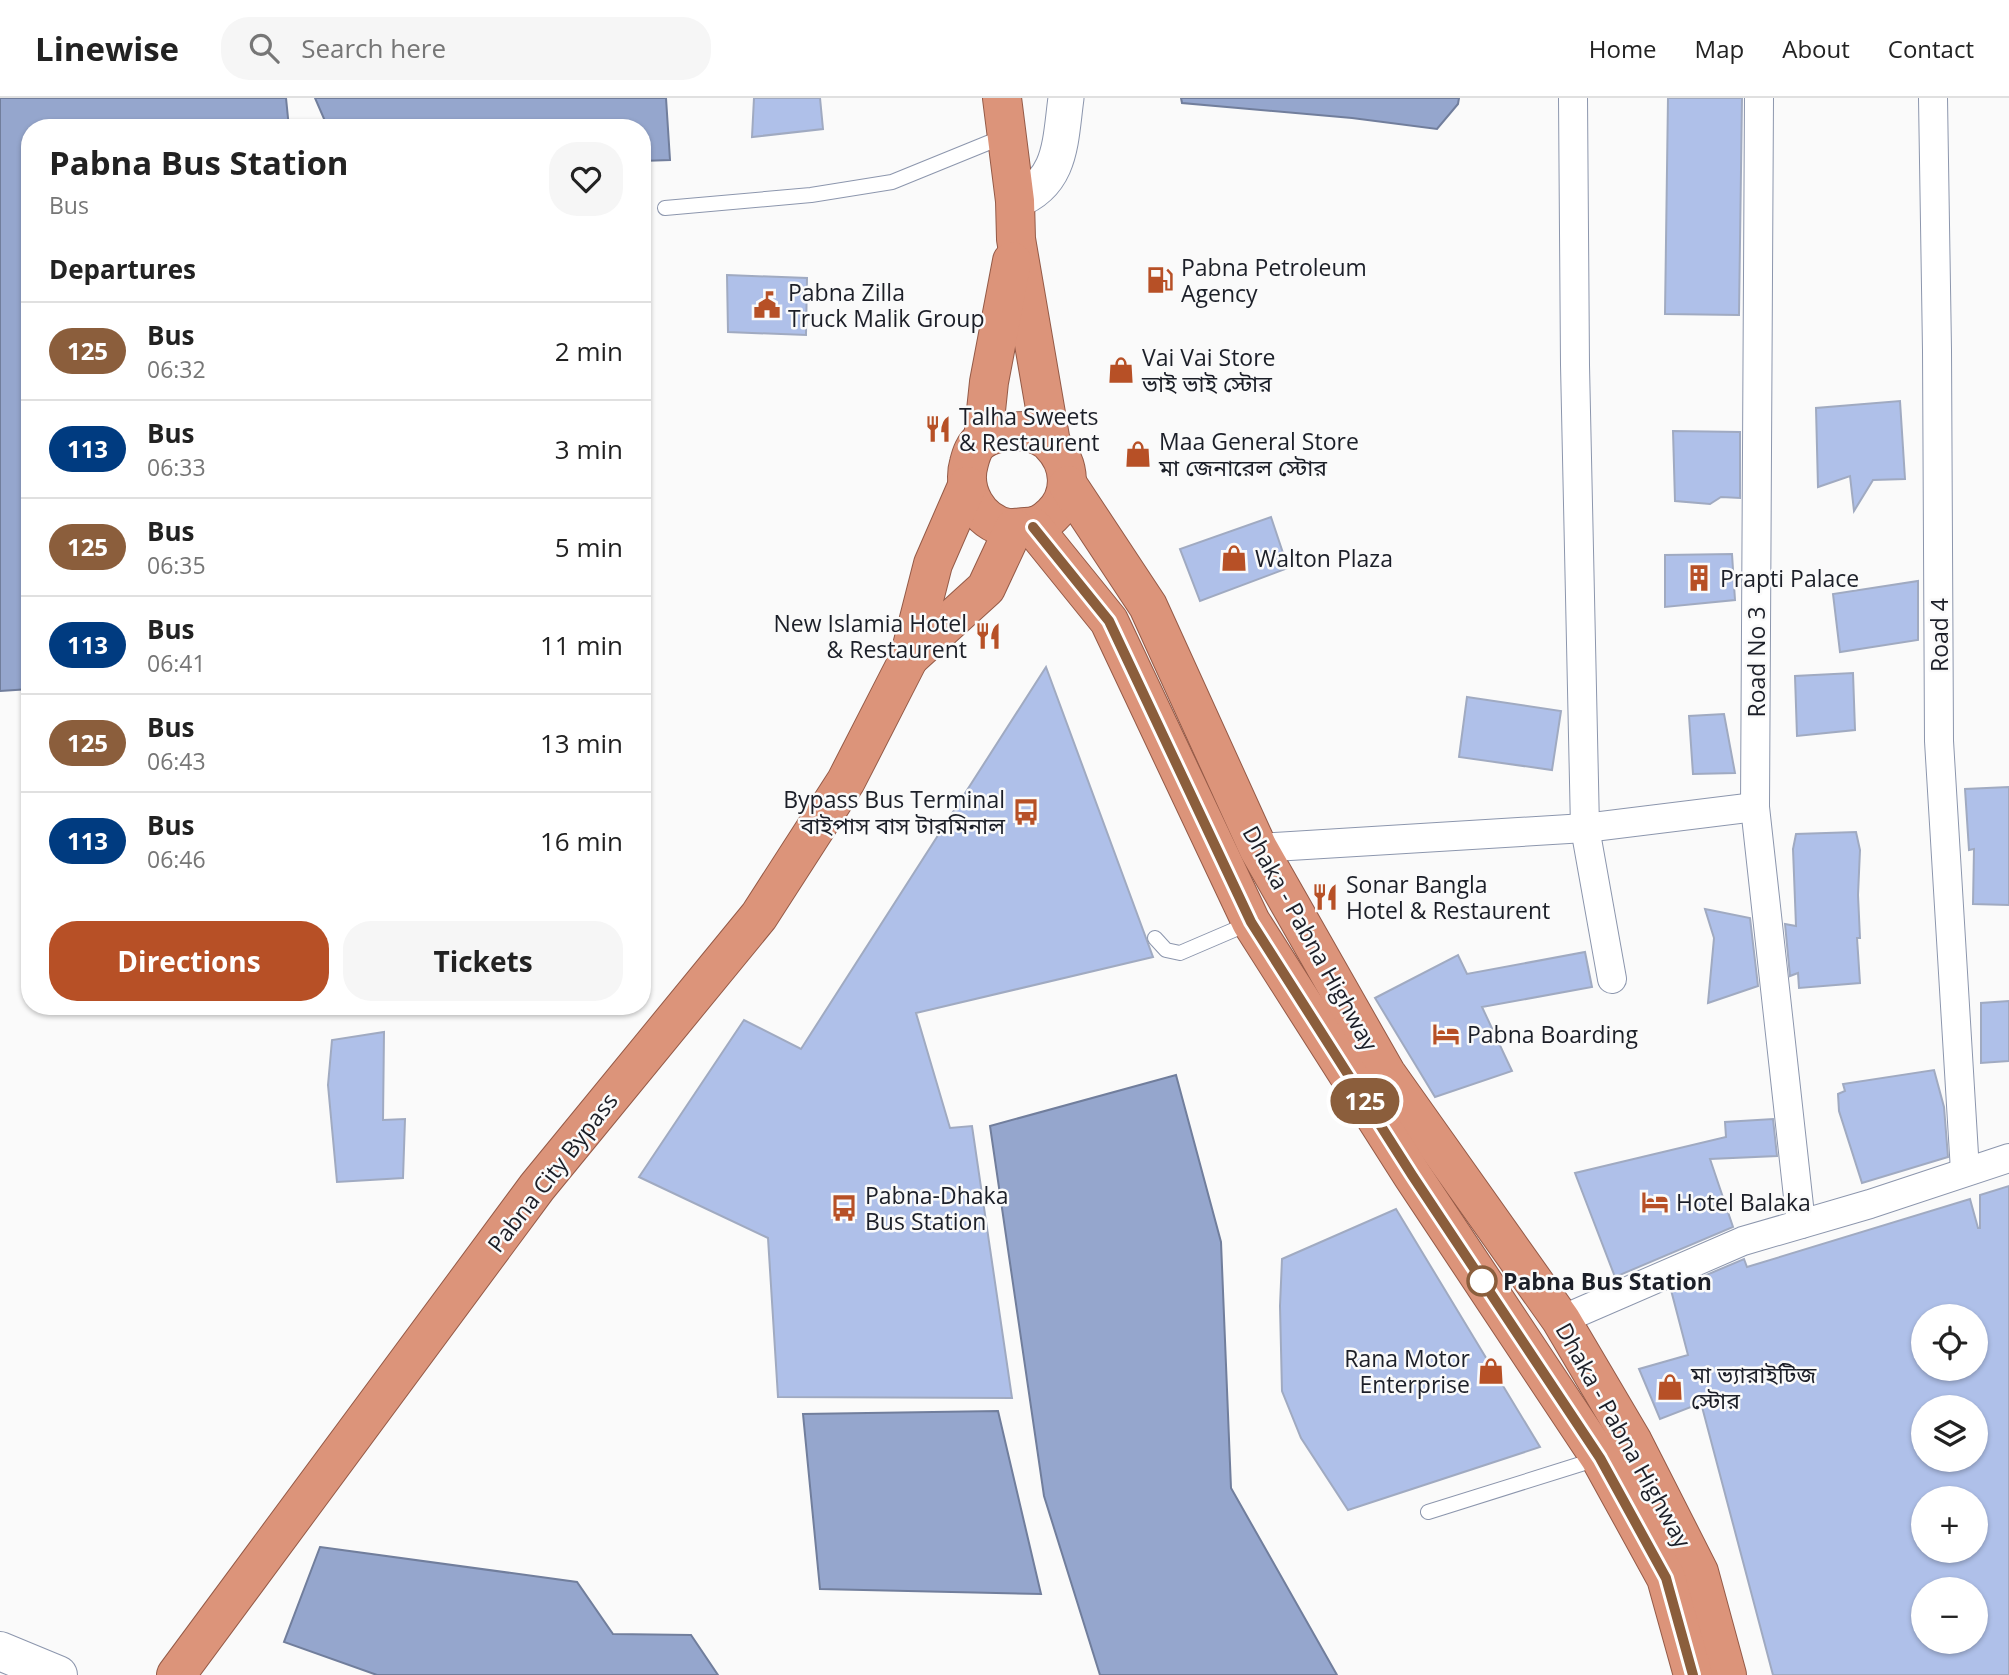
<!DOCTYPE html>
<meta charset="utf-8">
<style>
:root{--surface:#fff;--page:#f6f6f6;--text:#222;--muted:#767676;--line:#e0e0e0;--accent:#b75026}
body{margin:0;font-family:"Open Sans","Noto Sans Bengali",sans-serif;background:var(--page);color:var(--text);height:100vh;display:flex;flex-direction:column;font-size:26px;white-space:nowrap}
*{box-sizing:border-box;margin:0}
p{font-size:23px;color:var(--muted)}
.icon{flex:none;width:38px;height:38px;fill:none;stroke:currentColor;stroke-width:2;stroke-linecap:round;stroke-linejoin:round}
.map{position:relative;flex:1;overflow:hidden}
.details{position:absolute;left:21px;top:21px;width:630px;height:896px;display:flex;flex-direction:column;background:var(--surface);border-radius:28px;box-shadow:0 2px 5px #0004}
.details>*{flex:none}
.badge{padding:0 14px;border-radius:23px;font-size:24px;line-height:46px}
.fabs{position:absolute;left:1911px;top:1206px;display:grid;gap:14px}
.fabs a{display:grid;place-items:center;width:77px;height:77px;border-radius:50%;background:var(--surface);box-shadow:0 2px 5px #0004;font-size:35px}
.map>.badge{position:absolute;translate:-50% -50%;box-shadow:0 0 0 4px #fff}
h2{padding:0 28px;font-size:26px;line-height:63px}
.round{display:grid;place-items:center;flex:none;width:74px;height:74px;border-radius:28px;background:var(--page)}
.summary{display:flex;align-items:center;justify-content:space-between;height:119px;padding:0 28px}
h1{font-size:33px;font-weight:700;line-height:52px}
.primary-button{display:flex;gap:14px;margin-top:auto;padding:14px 28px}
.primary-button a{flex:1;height:80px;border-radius:28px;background:var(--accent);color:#fff;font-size:28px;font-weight:700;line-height:80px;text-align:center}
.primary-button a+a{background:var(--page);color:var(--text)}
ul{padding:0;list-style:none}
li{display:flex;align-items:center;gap:21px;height:98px;padding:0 28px;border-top:2px solid var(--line)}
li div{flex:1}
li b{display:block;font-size:26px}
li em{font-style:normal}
li .badge{min-width:77px;font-weight:700;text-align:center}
header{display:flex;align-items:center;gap:42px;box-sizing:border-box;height:98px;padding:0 35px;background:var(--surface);border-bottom:2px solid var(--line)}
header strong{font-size:33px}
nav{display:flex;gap:38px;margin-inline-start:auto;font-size:24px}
.search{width:490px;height:63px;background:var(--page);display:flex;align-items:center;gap:18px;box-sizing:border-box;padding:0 24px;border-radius:28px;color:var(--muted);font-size:26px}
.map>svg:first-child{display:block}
.water{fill:#95a6cd;stroke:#717e9c;stroke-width:2}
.building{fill:#afc0e9;stroke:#a0aac1;stroke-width:2;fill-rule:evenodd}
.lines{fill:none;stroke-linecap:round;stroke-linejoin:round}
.service-casing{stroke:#8c96ad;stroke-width:16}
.minor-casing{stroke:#8c96ad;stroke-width:30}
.tertiary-casing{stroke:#8c96ad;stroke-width:37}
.secondary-casing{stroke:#8c96ad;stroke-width:40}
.trunk-casing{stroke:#945a47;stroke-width:40}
.service{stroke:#fff;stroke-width:14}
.minor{stroke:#fff;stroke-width:28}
.tertiary{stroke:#fff;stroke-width:35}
.secondary{stroke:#fff;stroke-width:38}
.trunk{stroke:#dc947a;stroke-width:38}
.line-casing{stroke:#fff;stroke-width:16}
.line{stroke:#8b5e3c;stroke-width:10}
.stop-dot{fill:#fff;stroke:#8b5e3c;stroke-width:3.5}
.labels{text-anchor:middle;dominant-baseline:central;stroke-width:5;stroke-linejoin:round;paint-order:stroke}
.poi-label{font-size:23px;fill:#1c1f28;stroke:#fafafa;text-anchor:start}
.street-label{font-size:23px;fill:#1c1f28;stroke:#fafafa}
.stop-label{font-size:23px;font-weight:bold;fill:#1c1f28;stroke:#fafafa;text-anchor:start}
</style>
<header>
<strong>Linewise</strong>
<div class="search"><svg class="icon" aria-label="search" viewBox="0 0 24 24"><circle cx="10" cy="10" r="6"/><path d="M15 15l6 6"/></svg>Search here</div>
<nav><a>Home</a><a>Map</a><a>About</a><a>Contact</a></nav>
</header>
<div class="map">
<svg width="2009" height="1577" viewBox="0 0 2009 1577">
<rect width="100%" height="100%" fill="#fafafa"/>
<!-- water -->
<g class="water">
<polygon points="0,0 286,0 289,30 30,30 30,591 0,593"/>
<polygon points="315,0 666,0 670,62 642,63 642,30 328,30"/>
<polygon points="1181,0 1459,0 1458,6 1437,31 1352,20 1182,5"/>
<polygon points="1176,977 1221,1144 1231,1390 1337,1577 1100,1577 1044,1398 990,1028"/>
<polygon points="998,1313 1041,1496 820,1491 803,1316"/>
<polygon points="320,1449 577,1484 613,1536 691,1537 718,1577 377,1577 284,1544"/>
</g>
<!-- building -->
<g class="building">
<polygon points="754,0 820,0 823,31 752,39"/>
<polygon points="1668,0 1742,0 1739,217 1665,216"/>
<polygon points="727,177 807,180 806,237 728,234"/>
<polygon points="1900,303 1905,381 1873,382 1854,413 1850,378 1818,389 1816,310"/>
<polygon points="1673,333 1740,334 1740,400 1721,399 1710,406 1675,403"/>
<polygon points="1271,419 1288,470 1200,503 1180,451"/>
<polygon points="1732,456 1735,502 1665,509 1665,457"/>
<polygon points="1918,483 1918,542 1840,554 1833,496"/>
<polygon points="1046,569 1153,859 916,915 950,1030 972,1028 1012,1300 778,1299 768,1140 639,1079 744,922 801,951"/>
<polygon points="1853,575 1855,632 1797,638 1795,578"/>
<polygon points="1467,599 1561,613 1552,672 1459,659"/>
<polygon points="1724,616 1735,675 1693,676 1689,618"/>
<polygon points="2009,689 2009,807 1973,806 1974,751 1969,752 1965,691"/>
<polygon points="1856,734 1860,752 1858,797 1860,840 1857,840 1860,885 1799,890 1798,875 1790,878 1785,826 1796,828 1793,751 1796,736"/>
<polygon points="1705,811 1750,820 1758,888 1708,905 1714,840"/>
<polygon points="1585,854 1592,889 1482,909 1512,973 1435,999 1375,900 1458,857 1467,876"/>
<polygon points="2009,903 2009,963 1981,965 1981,905"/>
<polygon points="384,934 383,1022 405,1021 403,1080 337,1084 328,987 332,942"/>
<polygon points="1934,972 1944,1009 1948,1059 1862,1085 1839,1013 1838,996 1845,993 1843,986"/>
<polygon points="1773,1021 1777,1058 1710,1061 1733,1129 1615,1179 1575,1075 1726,1039 1725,1024"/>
<path d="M2009,1088V1577H1773L1701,1305L1660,1321L1639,1271L1688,1257L1671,1192L1744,1161L1747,1169L1970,1101L1978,1130H1980V1097ZM1923,1218H1976V1270H1923ZM1923,1309H1976V1362H1923ZM1923,1400H1976V1452H1923ZM1923,1491H1976V1544H1923Z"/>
<polygon points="1396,1111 1540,1349 1348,1412 1301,1340 1282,1293 1280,1208 1282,1161"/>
</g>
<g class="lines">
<defs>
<g id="service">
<polyline points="665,110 811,97 892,84 1005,38"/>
<polyline points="1155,840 1166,852 1180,855 1250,825"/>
<polyline points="1428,1414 1597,1361"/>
</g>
<g id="minor">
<polyline points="1573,0 1575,267 1585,730 1612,881"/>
<polyline points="1759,0 1755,709 1801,1126"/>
<polyline points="1933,0 1937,252 1939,643 1965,1073"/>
<polyline points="1258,750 1585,730 1755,709"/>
<polyline points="1561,1222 1743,1143 1870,1106 2009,1060"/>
</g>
<path id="tertiary" d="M1015,103C1062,85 1060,44 1066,0"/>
<polyline id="secondary" points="0,1553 58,1577"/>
<g id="trunk">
<polyline points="1002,0 1015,103 1016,141 1051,345"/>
<path d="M1028,333C1035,336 1046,340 1051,346C1071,366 1073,397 1052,417C1044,425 1036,429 1024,429C1019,429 1013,431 1008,430C978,424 961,392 969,365C971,357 974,347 982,342C995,333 1013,333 1028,333Z"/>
<polyline points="983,341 989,284 1012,163"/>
<polyline points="1068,387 1148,508 1258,750 1386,975 1561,1222 1633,1344 1699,1474 1727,1577"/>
<polyline points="1033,429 1109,523 1251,824 1412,1077 1600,1360 1666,1480 1693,1577"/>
<polyline points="909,560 986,490 1014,430"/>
<polyline points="176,1577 537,1089 759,818 846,683 909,560 933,466 967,388"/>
</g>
</defs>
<!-- service casing -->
<use href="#service" class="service-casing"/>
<!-- minor casing -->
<use href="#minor" class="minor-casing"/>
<!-- tertiary casing -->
<use href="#tertiary" class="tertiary-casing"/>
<!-- secondary casing -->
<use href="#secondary" class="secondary-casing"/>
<!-- trunk casing -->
<use href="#trunk" class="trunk-casing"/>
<!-- service -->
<use href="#service" class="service"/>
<!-- minor -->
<use href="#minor" class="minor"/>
<!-- tertiary -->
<use href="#tertiary" class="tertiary"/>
<!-- secondary -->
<use href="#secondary" class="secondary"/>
<!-- trunk -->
<use href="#trunk" class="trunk"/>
</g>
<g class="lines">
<defs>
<polyline id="line" points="1033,429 1109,523 1251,824 1412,1077 1600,1360 1666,1480 1693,1577"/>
</defs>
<!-- line casing -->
<use href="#line" class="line-casing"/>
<!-- line -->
<use href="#line" class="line"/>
</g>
<!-- icons -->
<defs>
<symbol id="fuel-bare" viewBox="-9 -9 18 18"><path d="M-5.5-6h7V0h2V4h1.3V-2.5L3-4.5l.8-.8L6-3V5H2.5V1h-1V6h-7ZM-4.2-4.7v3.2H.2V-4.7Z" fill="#b75026" stroke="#fafafa" stroke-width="2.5" paint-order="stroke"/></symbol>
<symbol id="civic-bare" viewBox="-9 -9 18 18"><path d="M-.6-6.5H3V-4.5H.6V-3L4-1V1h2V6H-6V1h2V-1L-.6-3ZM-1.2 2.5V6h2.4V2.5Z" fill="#b75026" stroke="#fafafa" stroke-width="2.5" paint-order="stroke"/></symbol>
<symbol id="shop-bare" viewBox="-9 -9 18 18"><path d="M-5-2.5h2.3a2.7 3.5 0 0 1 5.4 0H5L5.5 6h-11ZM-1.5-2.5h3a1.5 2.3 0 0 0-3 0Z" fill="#b75026" stroke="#fafafa" stroke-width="2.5" paint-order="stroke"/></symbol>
<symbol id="restaurant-bare" viewBox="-9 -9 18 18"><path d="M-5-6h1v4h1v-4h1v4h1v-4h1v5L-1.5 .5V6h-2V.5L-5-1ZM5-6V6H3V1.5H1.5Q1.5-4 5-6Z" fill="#b75026" stroke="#fafafa" stroke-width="2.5" paint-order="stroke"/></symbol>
<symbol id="building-bare" viewBox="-9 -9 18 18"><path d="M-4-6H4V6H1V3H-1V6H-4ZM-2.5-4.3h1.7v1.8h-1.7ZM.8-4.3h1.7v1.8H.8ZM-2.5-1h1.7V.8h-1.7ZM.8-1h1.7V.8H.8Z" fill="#b75026" stroke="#fafafa" stroke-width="2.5" paint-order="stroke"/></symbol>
<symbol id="bus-bare" viewBox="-9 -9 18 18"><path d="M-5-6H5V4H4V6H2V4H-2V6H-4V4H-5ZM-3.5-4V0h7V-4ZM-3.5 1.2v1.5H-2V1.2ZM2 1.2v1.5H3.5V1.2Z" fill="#b75026" stroke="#fafafa" stroke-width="2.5" paint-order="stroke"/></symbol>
<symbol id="hotel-bare" viewBox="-9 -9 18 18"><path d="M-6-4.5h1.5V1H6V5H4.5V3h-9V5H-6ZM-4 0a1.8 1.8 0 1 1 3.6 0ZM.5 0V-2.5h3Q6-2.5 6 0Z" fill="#b75026" stroke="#fafafa" stroke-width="2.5" paint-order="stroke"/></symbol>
</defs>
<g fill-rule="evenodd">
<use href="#fuel-bare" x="1141" y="163" width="38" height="38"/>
<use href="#civic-bare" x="748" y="188" width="38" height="38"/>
<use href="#shop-bare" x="1102" y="253" width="38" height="38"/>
<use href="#restaurant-bare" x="919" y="312" width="38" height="38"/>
<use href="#shop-bare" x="1119" y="337" width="38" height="38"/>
<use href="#shop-bare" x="1215" y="441" width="38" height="38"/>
<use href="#building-bare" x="1680" y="461" width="38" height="38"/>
<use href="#restaurant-bare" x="969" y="519" width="38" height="38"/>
<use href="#bus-bare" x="1007" y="695" width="38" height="38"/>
<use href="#restaurant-bare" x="1306" y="780" width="38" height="38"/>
<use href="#hotel-bare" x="1427" y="917" width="38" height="38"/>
<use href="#hotel-bare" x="1636" y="1085" width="38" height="38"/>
<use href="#bus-bare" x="825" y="1091" width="38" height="38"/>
<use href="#shop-bare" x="1472" y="1254" width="38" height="38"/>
<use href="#shop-bare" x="1651" y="1270" width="38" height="38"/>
</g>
<!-- markers -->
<circle class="stop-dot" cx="1482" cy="1183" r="14"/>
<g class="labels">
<!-- poi labels -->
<g class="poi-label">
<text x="1181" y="169">Pabna Petroleum<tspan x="1181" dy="26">Agency</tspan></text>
<text x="788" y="194">Pabna Zilla<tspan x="788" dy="26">Truck Malik Group</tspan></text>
<text x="1142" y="259">Vai Vai Store<tspan x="1142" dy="26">ভাই ভাই স্টোর</tspan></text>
<text x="959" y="318">Talha Sweets<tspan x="959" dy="26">&amp; Restaurent</tspan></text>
<text x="1159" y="343">Maa General Store<tspan x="1159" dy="26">মা জেনারেল স্টোর</tspan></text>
<text x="1255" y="460">Walton Plaza</text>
<text x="1720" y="480">Prapti Palace</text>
<text x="967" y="525" text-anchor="end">New Islamia Hotel<tspan x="967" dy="26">&amp; Restaurent</tspan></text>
<text x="1005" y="701" text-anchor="end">Bypass Bus Terminal<tspan x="1005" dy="26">বাইপাস বাস টারমিনাল</tspan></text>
<text x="1346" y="786">Sonar Bangla<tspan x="1346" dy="26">Hotel &amp; Restaurent</tspan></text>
<text x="1467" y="936">Pabna Boarding</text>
<text x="865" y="1097">Pabna-Dhaka<tspan x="865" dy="26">Bus Station</tspan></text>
<text x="1676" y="1104">Hotel Balaka</text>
<text x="1470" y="1260" text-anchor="end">Rana Motor<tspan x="1470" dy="26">Enterprise</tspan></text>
<text x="1691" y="1276">মা ভ‍্যারাইটিজ<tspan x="1691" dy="26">স্টোর</tspan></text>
</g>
<!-- street labels -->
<g class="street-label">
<text transform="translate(1939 537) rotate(-90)">Road 4</text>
<text transform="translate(1756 564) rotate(-90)">Road No 3</text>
<text transform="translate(1311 840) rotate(61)">Dhaka - Pabna Highway</text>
<text transform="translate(552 1074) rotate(-52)">Pabna City Bypass</text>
<text transform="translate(1624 1337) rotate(61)">Dhaka - Pabna Highway</text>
</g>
<!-- stop labels -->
<g class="stop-label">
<text x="1503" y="1183">Pabna Bus Station</text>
</g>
</g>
</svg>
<div class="fabs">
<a><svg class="icon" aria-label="locate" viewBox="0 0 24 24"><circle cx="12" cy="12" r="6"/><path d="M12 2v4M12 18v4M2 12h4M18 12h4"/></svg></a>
<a><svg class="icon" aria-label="layers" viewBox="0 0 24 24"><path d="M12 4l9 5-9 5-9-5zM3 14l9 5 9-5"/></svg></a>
<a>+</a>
<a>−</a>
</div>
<b class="badge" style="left:1365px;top:1003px;background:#8b5e3c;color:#fff">125</b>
<section class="details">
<div class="summary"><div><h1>Pabna Bus Station</h1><p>Bus</p></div><a class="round"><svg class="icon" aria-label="heart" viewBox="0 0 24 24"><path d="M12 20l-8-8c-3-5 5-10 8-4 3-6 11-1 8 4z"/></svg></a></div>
<h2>Departures</h2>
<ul>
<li><span class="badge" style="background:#8b5e3c;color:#fff">125</span><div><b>Bus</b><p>06:32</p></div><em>2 min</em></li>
<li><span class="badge" style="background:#003b80;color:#fff">113</span><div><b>Bus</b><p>06:33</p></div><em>3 min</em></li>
<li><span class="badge" style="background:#8b5e3c;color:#fff">125</span><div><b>Bus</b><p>06:35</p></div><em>5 min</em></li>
<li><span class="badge" style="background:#003b80;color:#fff">113</span><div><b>Bus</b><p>06:41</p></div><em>11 min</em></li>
<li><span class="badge" style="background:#8b5e3c;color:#fff">125</span><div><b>Bus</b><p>06:43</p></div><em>13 min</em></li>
<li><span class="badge" style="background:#003b80;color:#fff">113</span><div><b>Bus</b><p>06:46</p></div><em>16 min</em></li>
</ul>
<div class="primary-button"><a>Directions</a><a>Tickets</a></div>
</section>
</div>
